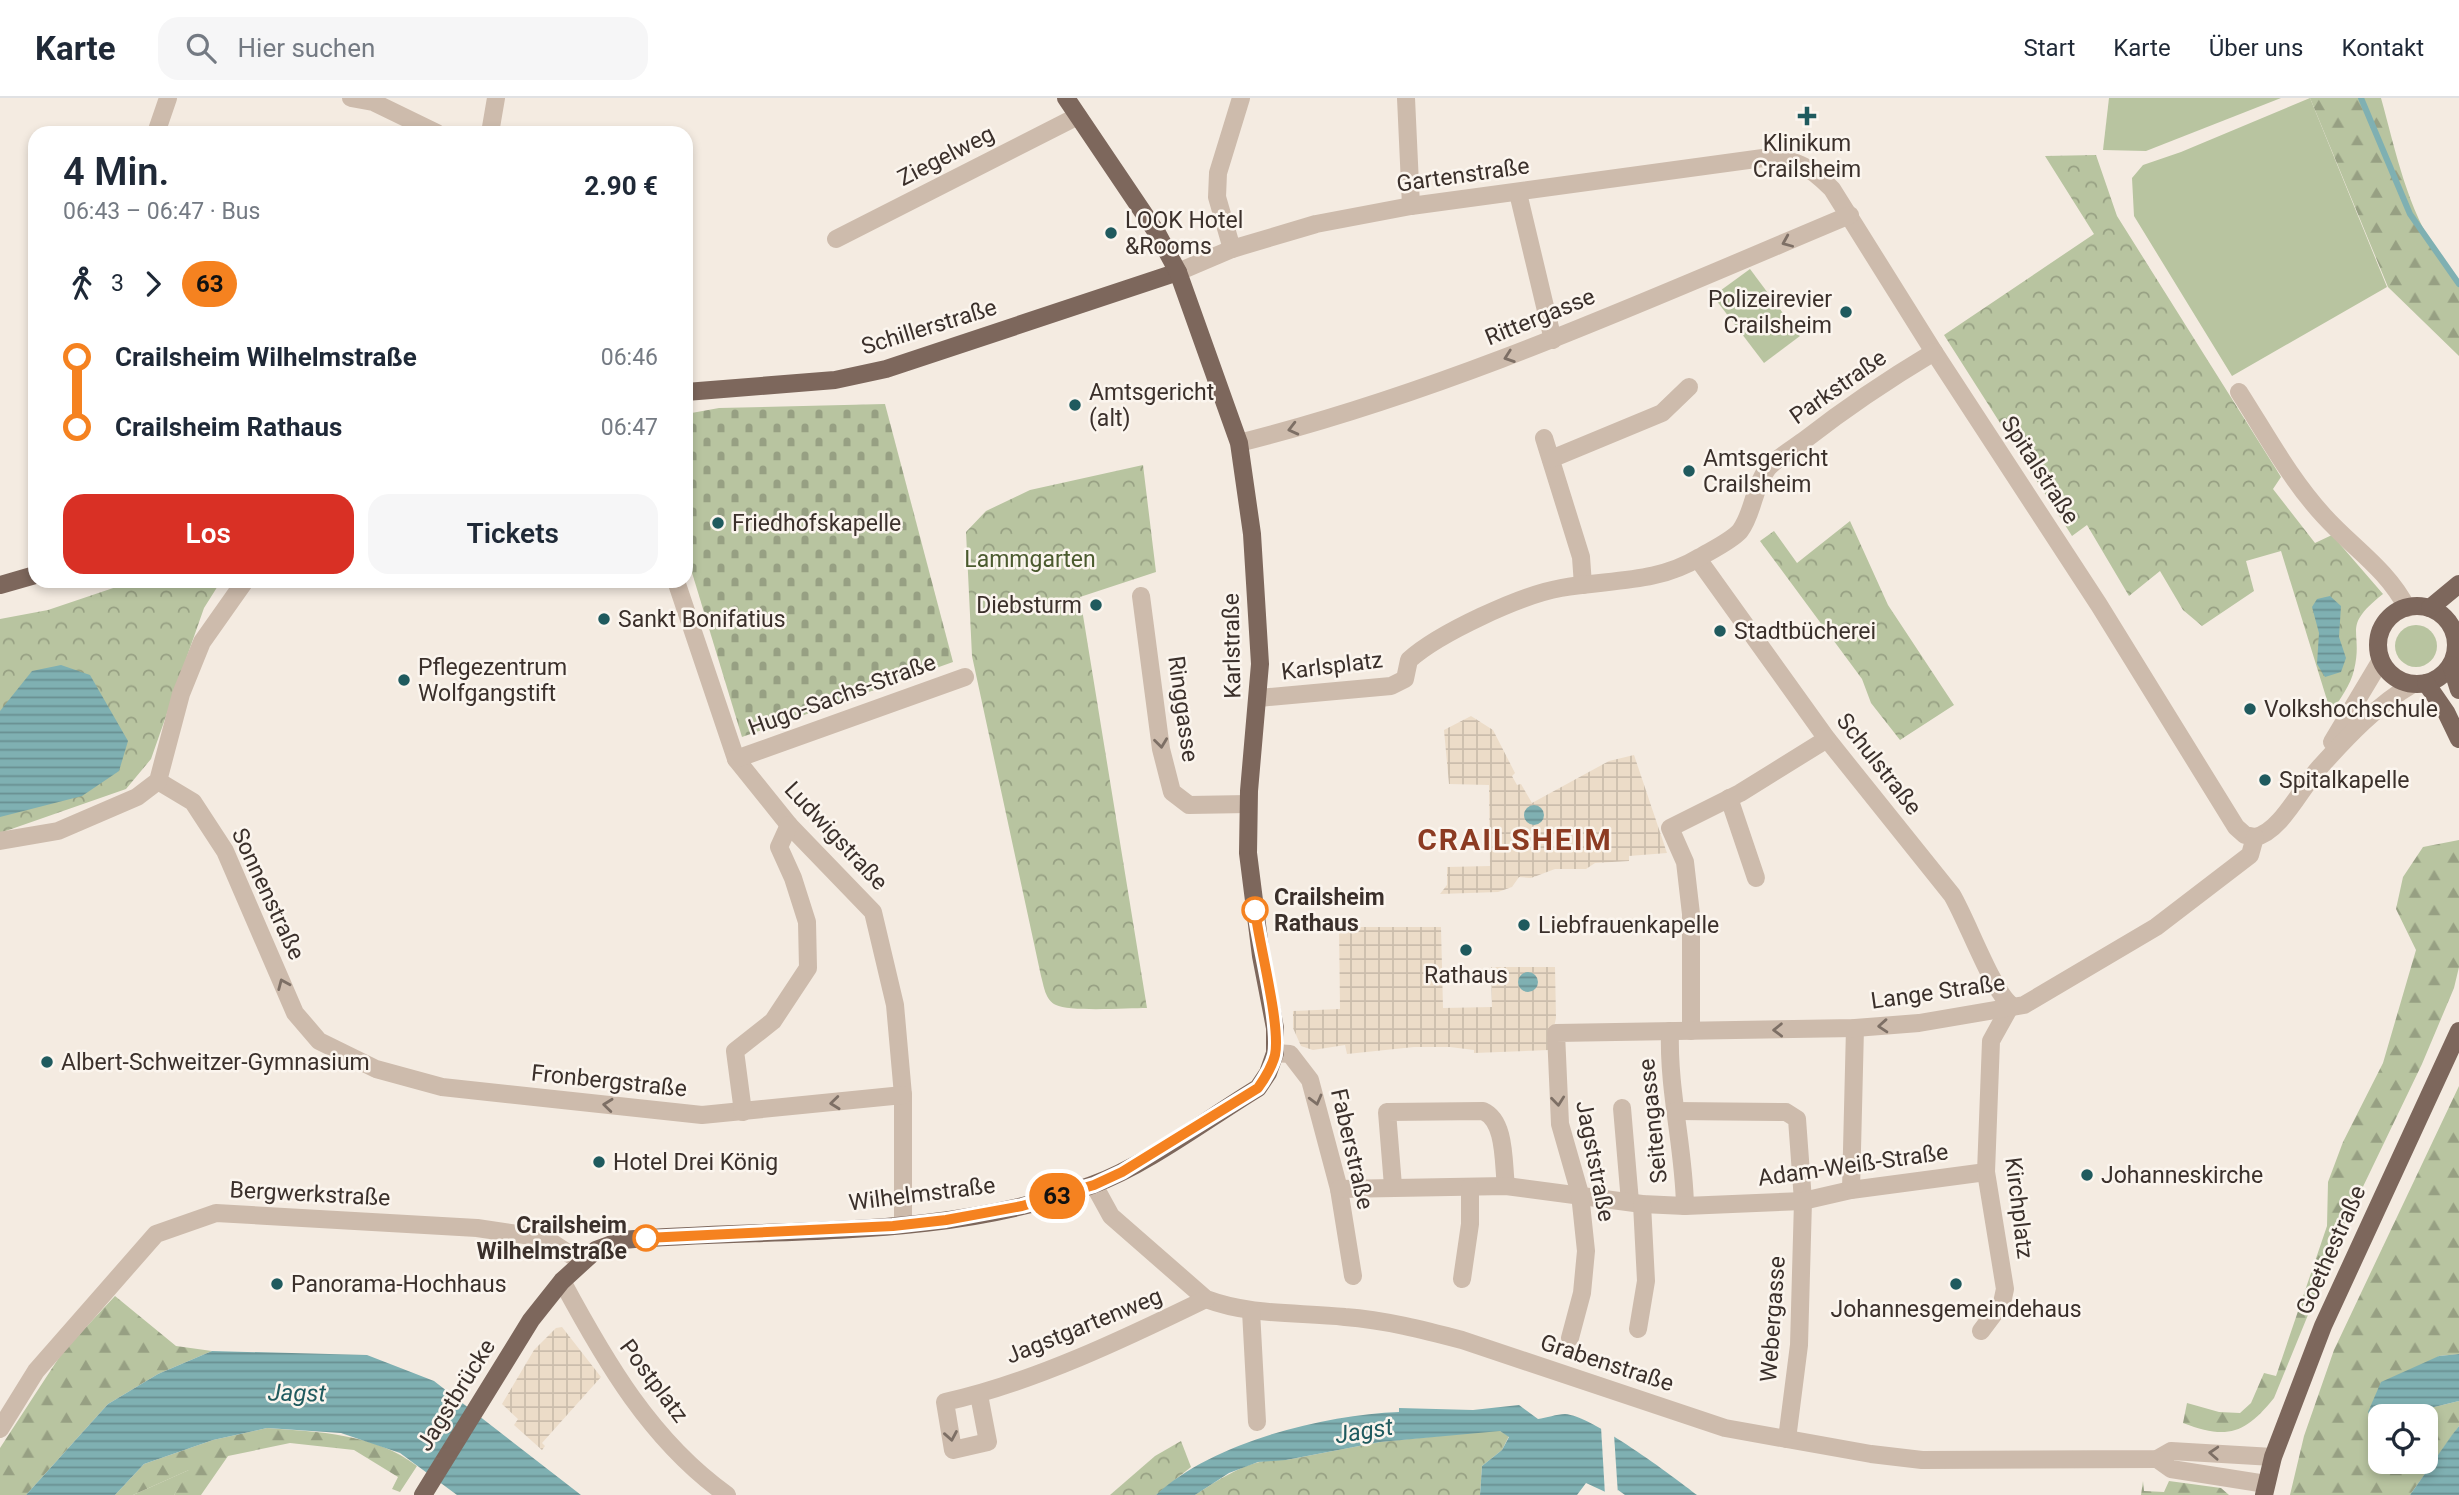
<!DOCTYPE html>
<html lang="de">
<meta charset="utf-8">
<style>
:root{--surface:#fff;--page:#f6f6f7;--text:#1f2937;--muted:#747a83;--line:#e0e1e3;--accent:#d93025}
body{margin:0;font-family:Roboto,sans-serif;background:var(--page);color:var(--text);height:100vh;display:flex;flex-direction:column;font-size:26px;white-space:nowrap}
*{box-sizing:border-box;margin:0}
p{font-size:23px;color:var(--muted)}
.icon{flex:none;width:38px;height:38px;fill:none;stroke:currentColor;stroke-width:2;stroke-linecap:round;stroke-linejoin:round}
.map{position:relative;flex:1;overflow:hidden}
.side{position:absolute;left:28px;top:28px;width:665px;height:462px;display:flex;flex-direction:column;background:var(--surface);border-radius:21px;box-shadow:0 4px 10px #0003}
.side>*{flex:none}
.badge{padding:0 14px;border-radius:23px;font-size:24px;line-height:46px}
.fabs{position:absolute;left:2368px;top:1306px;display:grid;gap:14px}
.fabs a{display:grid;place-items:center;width:70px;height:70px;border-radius:14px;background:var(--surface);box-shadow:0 4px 10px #0003;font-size:35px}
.map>.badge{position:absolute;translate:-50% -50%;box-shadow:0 0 0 4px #fff}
.legs{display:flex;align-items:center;gap:10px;height:77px;padding:0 35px;font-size:23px}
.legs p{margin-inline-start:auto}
.headline{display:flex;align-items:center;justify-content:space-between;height:119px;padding:0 35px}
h1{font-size:38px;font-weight:600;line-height:52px}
.primary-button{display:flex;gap:14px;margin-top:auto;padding:14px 35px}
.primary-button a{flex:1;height:80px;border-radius:21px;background:var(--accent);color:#fff;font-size:28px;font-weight:600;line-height:80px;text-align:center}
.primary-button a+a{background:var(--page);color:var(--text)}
ul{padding:0 35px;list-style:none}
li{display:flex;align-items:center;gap:24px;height:70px;font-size:26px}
li i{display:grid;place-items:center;width:10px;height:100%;margin:0 9px;background:currentColor}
li i::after{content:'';width:18px;height:18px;margin:-9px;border:5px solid;border-radius:50%;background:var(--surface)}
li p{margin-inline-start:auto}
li:first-child i{background:linear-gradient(#0000 50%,currentColor 0)}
li:last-child i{background:linear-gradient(currentColor 50%,#0000 0)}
header{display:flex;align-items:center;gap:42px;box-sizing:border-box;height:98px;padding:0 35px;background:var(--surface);border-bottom:2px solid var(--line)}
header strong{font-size:33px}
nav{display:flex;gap:38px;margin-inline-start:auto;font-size:24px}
.search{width:490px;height:63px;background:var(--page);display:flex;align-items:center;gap:18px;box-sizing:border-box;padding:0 24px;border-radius:21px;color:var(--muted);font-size:26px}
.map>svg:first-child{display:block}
.green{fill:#b8c4a0}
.forest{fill:url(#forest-firs)}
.cemetery{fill:url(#cemetery-stones)}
.park{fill:url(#park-crowns)}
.plaza{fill:url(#plaza-grid)}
.water{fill:url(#water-rules)}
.pier{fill:#f4ebe1}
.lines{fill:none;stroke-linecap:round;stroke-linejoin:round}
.stream{stroke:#7fb0b2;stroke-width:6}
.minor{stroke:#cdbbac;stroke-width:18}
.major{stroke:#7d675c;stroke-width:18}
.oneway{stroke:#7d6f65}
.line-1-casing{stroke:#fff;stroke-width:16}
.line-1{stroke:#f58220;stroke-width:10}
.poi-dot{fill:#1f5a5e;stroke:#fbf5ee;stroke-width:2.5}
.stop-1-dot{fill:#fff;stroke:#f58220;stroke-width:3.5}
.labels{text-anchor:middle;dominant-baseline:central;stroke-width:5;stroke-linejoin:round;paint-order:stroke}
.poi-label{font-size:23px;fill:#3b302b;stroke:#fbf5ee;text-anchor:start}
.street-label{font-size:23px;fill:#3b302b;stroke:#fbf5ee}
.park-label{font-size:23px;fill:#4a5a2e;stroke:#fbf5ee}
.stop-label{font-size:23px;font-weight:bold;fill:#3b302b;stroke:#fbf5ee;text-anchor:start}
.water-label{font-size:24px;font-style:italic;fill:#1f5a5e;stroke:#fbf5ee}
.district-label{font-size:30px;font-weight:bold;letter-spacing:2px;fill:#8c3b22;stroke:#fbf5ee}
</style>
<header>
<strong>Karte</strong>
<div class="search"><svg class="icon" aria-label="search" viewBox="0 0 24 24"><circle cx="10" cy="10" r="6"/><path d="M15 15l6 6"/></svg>Hier suchen</div>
<nav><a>Start</a><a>Karte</a><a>Über uns</a><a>Kontakt</a></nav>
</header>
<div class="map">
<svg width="2459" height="1397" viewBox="0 0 2459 1397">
<defs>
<pattern id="forest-firs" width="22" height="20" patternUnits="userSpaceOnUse" patternTransform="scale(1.75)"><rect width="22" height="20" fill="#b8c4a0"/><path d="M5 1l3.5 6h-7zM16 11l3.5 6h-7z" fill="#97a083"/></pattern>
<pattern id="cemetery-stones" width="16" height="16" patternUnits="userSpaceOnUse" patternTransform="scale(1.75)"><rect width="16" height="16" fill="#b8c4a0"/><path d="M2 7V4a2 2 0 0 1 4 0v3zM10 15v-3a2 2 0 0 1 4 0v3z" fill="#97a083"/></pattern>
<pattern id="park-crowns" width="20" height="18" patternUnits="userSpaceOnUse" patternTransform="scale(1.75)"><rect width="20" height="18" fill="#b8c4a0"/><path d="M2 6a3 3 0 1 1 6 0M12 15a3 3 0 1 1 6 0" fill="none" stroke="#97a083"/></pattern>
<pattern id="plaza-grid" width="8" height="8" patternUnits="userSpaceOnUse" patternTransform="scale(1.75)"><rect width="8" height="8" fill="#ecdcc8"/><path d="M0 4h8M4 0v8" fill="none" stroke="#cbbdac"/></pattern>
<pattern id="water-rules" width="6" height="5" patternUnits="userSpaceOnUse" patternTransform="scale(1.75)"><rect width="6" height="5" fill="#7fb0b2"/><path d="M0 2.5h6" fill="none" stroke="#699091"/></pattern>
</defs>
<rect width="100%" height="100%" fill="#f4ebe1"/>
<!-- green -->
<g class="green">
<polygon points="2109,0 2281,0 2146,53 2103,52"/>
<polygon points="2310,0 2387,189 2232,278 2134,118 2132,80 2143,67 2181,54"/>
<polygon points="1750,171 1800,238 1764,265 1713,198"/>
<circle cx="2416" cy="548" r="21"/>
<polygon points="191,1371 174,1397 133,1397"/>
</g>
<!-- forest -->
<g class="forest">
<path d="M2310,0H2381C2399,65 2411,131 2459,182V258L2388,189Z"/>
<path d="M2459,742V869L2454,890L2422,966L2346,1124L2274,1300C2245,1336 2227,1342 2183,1325L2187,1305L2219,1314L2240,1315L2251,1305L2264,1275L2276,1278L2327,1128L2328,1084L2343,1044L2383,965L2416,852L2396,811L2403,779L2423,749Z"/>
<polygon points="2459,988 2459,1256 2439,1258 2373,1323 2380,1322 2380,1363 2426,1363 2426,1318 2397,1318 2459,1303 2459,1328 2410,1397 2290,1397 2304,1338 2334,1252"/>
<polygon points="115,1198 176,1248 212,1253 158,1276 108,1306 26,1397 0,1397 0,1350 62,1255"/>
<path d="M267,1330C318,1334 374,1335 417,1368L400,1394L392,1391L398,1379L354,1352L290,1345L228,1358L201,1397H174L189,1372L133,1397H115L144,1366L213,1342Z"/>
<polygon points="2143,1383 2144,1393 2164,1394 2169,1383 2221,1390 2229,1397 2141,1397"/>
</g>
<!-- cemetery -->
<polygon class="cemetery" points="885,306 953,564 742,639 686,455 686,316 719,310"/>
<!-- park -->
<g class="park">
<path d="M2096,57L2117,118L2281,379L2273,391L2315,445L2332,437L2383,496C2340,530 2364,531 2354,572C2351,587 2339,602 2331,615L2281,453L2246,463L2254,493L2202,528L2183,512L2160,473L2129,498L2087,427L2072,438L1944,237L2094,136L2045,58Z"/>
<path d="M1143,367L1156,474L1080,499L1147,910C1129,910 1069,914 1056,907C1045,902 1044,888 1041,878L972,558L966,434L986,413L1030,392Z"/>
<polygon points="1850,423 1888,507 1954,607 1900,642 1871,605 1862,581 1760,443 1774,433 1797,465"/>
<polygon points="134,483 221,483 204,510 151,661 126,691 0,735 0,521 48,512"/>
<path d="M1487,1333H1500L1509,1338L1502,1352L1482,1368L1480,1397H1195C1223,1379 1252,1359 1286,1362L1380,1344Z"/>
<polygon points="1181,1343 1191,1369 1156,1397 1110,1397 1155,1358"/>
</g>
<!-- plaza -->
<g class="plaza">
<polygon points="1471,618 1493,632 1515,675 1512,678 1517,687 1521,686 1532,705 1609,663 1634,657 1667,755 1629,758 1629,763 1595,765 1586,771 1555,771 1531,780 1519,779 1512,789 1498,794 1440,796 1447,787 1447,769 1490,768 1489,687 1449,686 1444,632"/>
<polygon points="1339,829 1441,829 1443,910 1492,909 1491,869 1555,869 1556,920 1549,952 1474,955 1474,952 1450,949 1414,949 1347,956 1345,947 1313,952 1301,948 1293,930 1293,913 1340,911"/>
<polygon points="562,1229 601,1279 542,1345 545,1348 542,1352 514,1327 518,1321 502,1306 534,1252 556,1230"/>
</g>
<!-- water -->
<g class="water">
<polygon points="2330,498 2341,508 2339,539 2346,560 2341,574 2325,579 2317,566 2319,535 2312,509 2317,501"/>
<polygon points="61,567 90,577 128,643 119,673 82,698 0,719 0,613 32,573"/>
<circle cx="1534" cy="717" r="10"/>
<circle cx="1528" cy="884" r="10"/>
<polygon points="212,1253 367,1257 434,1283 581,1397 457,1397 400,1355 341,1335 267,1330 213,1342 144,1366 115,1397 26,1397 108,1306 158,1276"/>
<polygon points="2459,1256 2459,1303 2397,1318 2380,1318 2380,1322 2373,1323 2368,1314 2381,1284 2439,1258"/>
<path d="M1519,1307L1538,1321C1546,1320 1557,1316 1565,1316C1591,1317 1674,1379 1697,1397H1625L1618,1392L1612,1397L1586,1385L1577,1397H1480L1482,1368L1502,1352L1509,1339L1500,1333L1380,1344L1286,1362L1258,1364L1229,1375L1195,1397H1156C1213,1344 1323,1317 1399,1314V1310L1473,1312Z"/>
<polygon points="2459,1328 2459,1397 2410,1397 2452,1337"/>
</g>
<!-- pier -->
<polygon class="pier" points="1601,1329 1614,1336 1618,1397 1605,1397"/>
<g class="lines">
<!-- stream -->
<polyline class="stream" points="2361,0 2410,116 2459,186"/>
<!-- minor -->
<g class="minor">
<polyline points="351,0 373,4 437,35"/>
<polyline points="1406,0 1411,108"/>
<polyline points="156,35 168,0"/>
<polyline points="490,35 496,0"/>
<polyline points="1518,95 1553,242"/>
<polyline points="836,141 1078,18"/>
<polyline points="1232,151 1217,99 1218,75 1241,0"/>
<path d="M1178,174L1232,151L1316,126L1411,108L1763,60C1797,62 1807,66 1832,91L1934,254L2099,507L2236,729L2245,737L2255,739"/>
<path d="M2239,294C2266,336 2290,381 2324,418C2353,450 2387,471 2407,510"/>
<polyline points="1544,340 1581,459 1583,487"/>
<path d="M1239,345C1451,292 1649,201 1850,117"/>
<polyline points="1551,361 1662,315 1689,289"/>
<path d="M1698,461L1827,641L1952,797C1967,822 1993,894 2011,907"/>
<polyline points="676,483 736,661 789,727 873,814 895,907 903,997 903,1127"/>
<polyline points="1141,498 1161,651 1172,694 1189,707 1248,706"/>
<path d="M1259,600L1391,588L1405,581L1409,562C1439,535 1521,497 1561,490C1610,481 1656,486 1700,459C1712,452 1731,443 1740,433C1754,414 1753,389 1768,370C1778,359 1794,350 1806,341C1847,309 1889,281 1934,254"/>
<polyline points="2332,644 2381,562"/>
<polyline points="736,661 965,579"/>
<polyline points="158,683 193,704 225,753 295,915 319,943 376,971 442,989 702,1017 903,997"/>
<polyline points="1729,700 1756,780"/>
<path d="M2255,739C2281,734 2302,688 2320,669C2347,639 2378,606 2413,586"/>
<polyline points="0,743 58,733 137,699 158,683 181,596 202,544 245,483"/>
<path d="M1670,933C1668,993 1684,1049 1685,1108"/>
<polyline points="1691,933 1691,816 1685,764 1670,730 1740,695 1827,641"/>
<polyline points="1275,955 1290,956 1310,982 1339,1091 1353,1178"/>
<polyline points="1622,1010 1630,1104"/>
<polyline points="1675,1013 1786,1014 1797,1021 1803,1103 1799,1247 1787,1341"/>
<polyline points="743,1014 735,953 773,923 808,870 807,824 793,780 779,749 789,727"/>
<path d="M1094,1087L1111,1118L1206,1201C1251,1218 1299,1214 1345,1219C1385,1222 1424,1232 1462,1242L1725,1330L1871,1356L1922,1362L2157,1361L2171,1353L2273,1359"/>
<path d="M1393,1088L1387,1014L1483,1013C1506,1023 1503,1065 1506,1088"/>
<polyline points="1339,1091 1506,1088 1642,1106 1685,1108 1803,1103 1851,1092 1986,1074"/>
<polyline points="1851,1092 1855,930"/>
<polyline points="1462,1181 1470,1126 1470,1089"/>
<path d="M562,1183C605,1263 651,1343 727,1397"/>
<polyline points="1251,1213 1257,1324"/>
<polyline points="1638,1231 1646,1183 1642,1106"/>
<polyline points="1981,1233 2002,1205 2005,1191 1986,1074 1991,943 2011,907"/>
<polyline points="1570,1240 1582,1195 1586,1153 1580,1096 1560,1026 1556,935 1855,930 1919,925 2024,907 2156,829 2250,757 2255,739"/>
<path d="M979,1297L988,1344L953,1352L945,1304C1032,1285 1126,1240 1206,1201"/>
<polyline points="0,1331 36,1273 156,1136 216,1115 477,1130 545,1140 580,1163"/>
<polyline points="2157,1361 2171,1371 2266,1386"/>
</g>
<!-- major -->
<g class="major">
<polyline points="686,294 835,282 886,271 1178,174"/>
<polyline points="0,487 35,477"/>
<circle cx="2417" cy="547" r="39"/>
<polyline points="2430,510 2459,486"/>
<polyline points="2451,567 2459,592"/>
<polyline points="2426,585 2446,614 2459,641"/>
<path d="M423,1397L531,1222L562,1183L596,1152L623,1142C779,1129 943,1143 1092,1087C1147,1067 1207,1021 1258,990L1268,975L1275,955V930L1261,858L1248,755L1249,693L1260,566L1252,436L1239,345L1178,174L1157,135L1066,0"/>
<polyline points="2264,1397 2273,1359 2323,1228 2459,933"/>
</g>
</g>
<!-- one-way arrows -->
<defs><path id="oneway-chevron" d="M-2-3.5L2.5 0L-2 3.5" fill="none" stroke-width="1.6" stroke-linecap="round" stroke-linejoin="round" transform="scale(1.75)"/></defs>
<g class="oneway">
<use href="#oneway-chevron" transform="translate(1787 144) rotate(157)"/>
<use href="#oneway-chevron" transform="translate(1509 259) rotate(161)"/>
<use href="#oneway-chevron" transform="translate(1293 331) rotate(166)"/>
<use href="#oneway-chevron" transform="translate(1161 645) rotate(83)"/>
<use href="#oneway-chevron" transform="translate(283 886) rotate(-113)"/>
<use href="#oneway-chevron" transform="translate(1883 928) rotate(176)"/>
<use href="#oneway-chevron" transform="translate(1778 932) rotate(179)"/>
<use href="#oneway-chevron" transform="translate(1316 1002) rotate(75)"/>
<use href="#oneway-chevron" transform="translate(1558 1003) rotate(84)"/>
<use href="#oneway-chevron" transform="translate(835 1005) rotate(174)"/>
<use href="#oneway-chevron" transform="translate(608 1007) rotate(-174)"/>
<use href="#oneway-chevron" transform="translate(951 1338) rotate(80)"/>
<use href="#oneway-chevron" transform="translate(2214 1355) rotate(-177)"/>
</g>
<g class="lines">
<defs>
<path id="line-1" d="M646,1140L893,1128L946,1122L1022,1108L1094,1087L1122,1074L1258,990C1265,980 1272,969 1275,957C1281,928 1259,846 1255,812"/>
</defs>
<!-- line-1 casing -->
<use href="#line-1" class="line-1-casing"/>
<!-- line-1 -->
<use href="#line-1" class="line-1"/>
</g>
<!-- markers -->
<g class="poi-dot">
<path d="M1803.5 7.5h7v7h7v7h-7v7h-7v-7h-7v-7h7z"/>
<circle cx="1111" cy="135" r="7"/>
<circle cx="1846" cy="214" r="7"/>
<circle cx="1075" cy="307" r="7"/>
<circle cx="1689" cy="373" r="7"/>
<circle cx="718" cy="425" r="7"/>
<circle cx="1096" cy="507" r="7"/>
<circle cx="604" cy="521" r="7"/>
<circle cx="1720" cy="533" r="7"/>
<circle cx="404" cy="582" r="7"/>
<circle cx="2250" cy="611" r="7"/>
<circle cx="2265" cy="682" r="7"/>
<circle cx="1524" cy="827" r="7"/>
<circle cx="1466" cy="852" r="7"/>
<circle cx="47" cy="964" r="7"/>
<circle cx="599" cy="1064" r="7"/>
<circle cx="2087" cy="1077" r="7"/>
<circle cx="277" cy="1186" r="7"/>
<circle cx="1956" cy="1186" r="7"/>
</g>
<g class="stop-1-dot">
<circle cx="1255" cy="812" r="12"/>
<circle cx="646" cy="1140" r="12"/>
</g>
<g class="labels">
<!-- poi labels -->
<g class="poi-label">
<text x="1807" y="45" text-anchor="middle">Klinikum<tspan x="1807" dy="26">Crailsheim</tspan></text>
<text x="1125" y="122">LOOK Hotel<tspan x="1125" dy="26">&amp;Rooms</tspan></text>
<text x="1832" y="201" text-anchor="end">Polizeirevier<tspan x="1832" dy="26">Crailsheim</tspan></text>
<text x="1089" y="294">Amtsgericht<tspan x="1089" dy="26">(alt)</tspan></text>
<text x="1703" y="360">Amtsgericht<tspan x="1703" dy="26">Crailsheim</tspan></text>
<text x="732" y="425">Friedhofskapelle</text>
<text x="1082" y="507" text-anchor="end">Diebsturm</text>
<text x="618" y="521">Sankt Bonifatius</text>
<text x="1734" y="533">Stadtbücherei</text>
<text x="418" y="569">Pflegezentrum<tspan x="418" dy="26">Wolfgangstift</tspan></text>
<text x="2264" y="611">Volkshochschule</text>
<text x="2279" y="682">Spitalkapelle</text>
<text x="1538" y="827">Liebfrauenkapelle</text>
<text x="1466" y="877" text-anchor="middle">Rathaus</text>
<text x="61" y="964">Albert-Schweitzer-Gymnasium</text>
<text x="613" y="1064">Hotel Drei König</text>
<text x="2101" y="1077">Johanneskirche</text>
<text x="291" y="1186">Panorama-Hochhaus</text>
<text x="1956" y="1211" text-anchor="middle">Johannesgemeindehaus</text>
</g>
<!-- street labels -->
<g class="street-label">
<text transform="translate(946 58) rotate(-27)">Ziegelweg</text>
<text transform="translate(1463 77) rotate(-8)">Gartenstraße</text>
<text transform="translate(1540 219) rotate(-22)">Rittergasse</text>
<text transform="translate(929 229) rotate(-17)">Schillerstraße</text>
<text transform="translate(1838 289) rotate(-35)">Parkstraße</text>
<text transform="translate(2040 372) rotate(57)">Spitalstraße</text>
<text transform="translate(1232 548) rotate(-91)">Karlstraße</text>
<text transform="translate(1332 568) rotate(-7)">Karlsplatz</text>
<text transform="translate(842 597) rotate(-20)">Hugo-Sachs-Straße</text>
<text transform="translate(1183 611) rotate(82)">Ringgasse</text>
<text transform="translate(1879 666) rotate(52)">Schulstraße</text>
<text transform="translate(836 738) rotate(47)">Ludwigstraße</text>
<text transform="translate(268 796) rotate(65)">Sonnenstraße</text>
<text transform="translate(1938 894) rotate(-8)">Lange Straße</text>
<text transform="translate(609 983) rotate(6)">Fronbergstraße</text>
<text transform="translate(1653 1023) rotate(-96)">Seitengasse</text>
<text transform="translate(1352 1051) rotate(77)">Faberstraße</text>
<text transform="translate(1595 1063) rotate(79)">Jagststraße</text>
<text transform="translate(1853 1067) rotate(-8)">Adam-Weiß-Straße</text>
<text transform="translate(310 1096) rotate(3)">Bergwerkstraße</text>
<text transform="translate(922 1096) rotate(-7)">Wilhelmstraße</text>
<text transform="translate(2019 1110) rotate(83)">Kirchplatz</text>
<text transform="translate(2331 1152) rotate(-66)">Goethestraße</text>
<text transform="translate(1773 1221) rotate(-86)">Webergasse</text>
<text transform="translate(1084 1228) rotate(-22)">Jagstgartenweg</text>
<text transform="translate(1607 1265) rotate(18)">Grabenstraße</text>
<text transform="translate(654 1283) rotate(53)">Postplatz</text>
<text transform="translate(456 1297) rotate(-58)">Jagstbrücke</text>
</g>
<!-- park labels -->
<g class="park-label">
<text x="1030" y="461">Lammgarten</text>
</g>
<!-- stop labels -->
<g class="stop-label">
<text x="1274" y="799">Crailsheim<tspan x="1274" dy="26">Rathaus</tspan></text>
<text x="627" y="1127" text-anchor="end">Crailsheim<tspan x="627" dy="26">Wilhelmstraße</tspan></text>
</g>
<!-- water labels -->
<g class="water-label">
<text transform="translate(297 1295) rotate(1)">Jagst</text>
<text transform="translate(1364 1333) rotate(-9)">Jagst</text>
</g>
<!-- district labels -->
<g class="district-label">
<text x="1515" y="741">CRAILSHEIM</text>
</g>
</g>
</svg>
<div class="fabs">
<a><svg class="icon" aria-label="locate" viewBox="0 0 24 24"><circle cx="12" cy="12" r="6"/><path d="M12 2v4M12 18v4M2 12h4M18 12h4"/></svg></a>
</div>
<b class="badge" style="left:1057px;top:1098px;background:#f58220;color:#111">63</b>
<section class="side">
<div class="headline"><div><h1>4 Min.</h1><p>06:43 – 06:47 · Bus</p></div><b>2.90 €</b></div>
<div class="legs"><svg class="icon" aria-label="walk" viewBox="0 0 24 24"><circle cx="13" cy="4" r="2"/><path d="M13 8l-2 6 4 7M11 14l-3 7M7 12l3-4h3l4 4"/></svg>3<svg class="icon" aria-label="forward" viewBox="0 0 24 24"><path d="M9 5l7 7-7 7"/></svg><b class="badge" style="background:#f58220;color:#111">63</b></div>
<ul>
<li><i style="color:#f58220"></i><b>Crailsheim Wilhelmstraße</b><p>06:46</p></li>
<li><i style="color:#f58220"></i><b>Crailsheim Rathaus</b><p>06:47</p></li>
</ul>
<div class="primary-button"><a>Los</a><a>Tickets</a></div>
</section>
</div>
